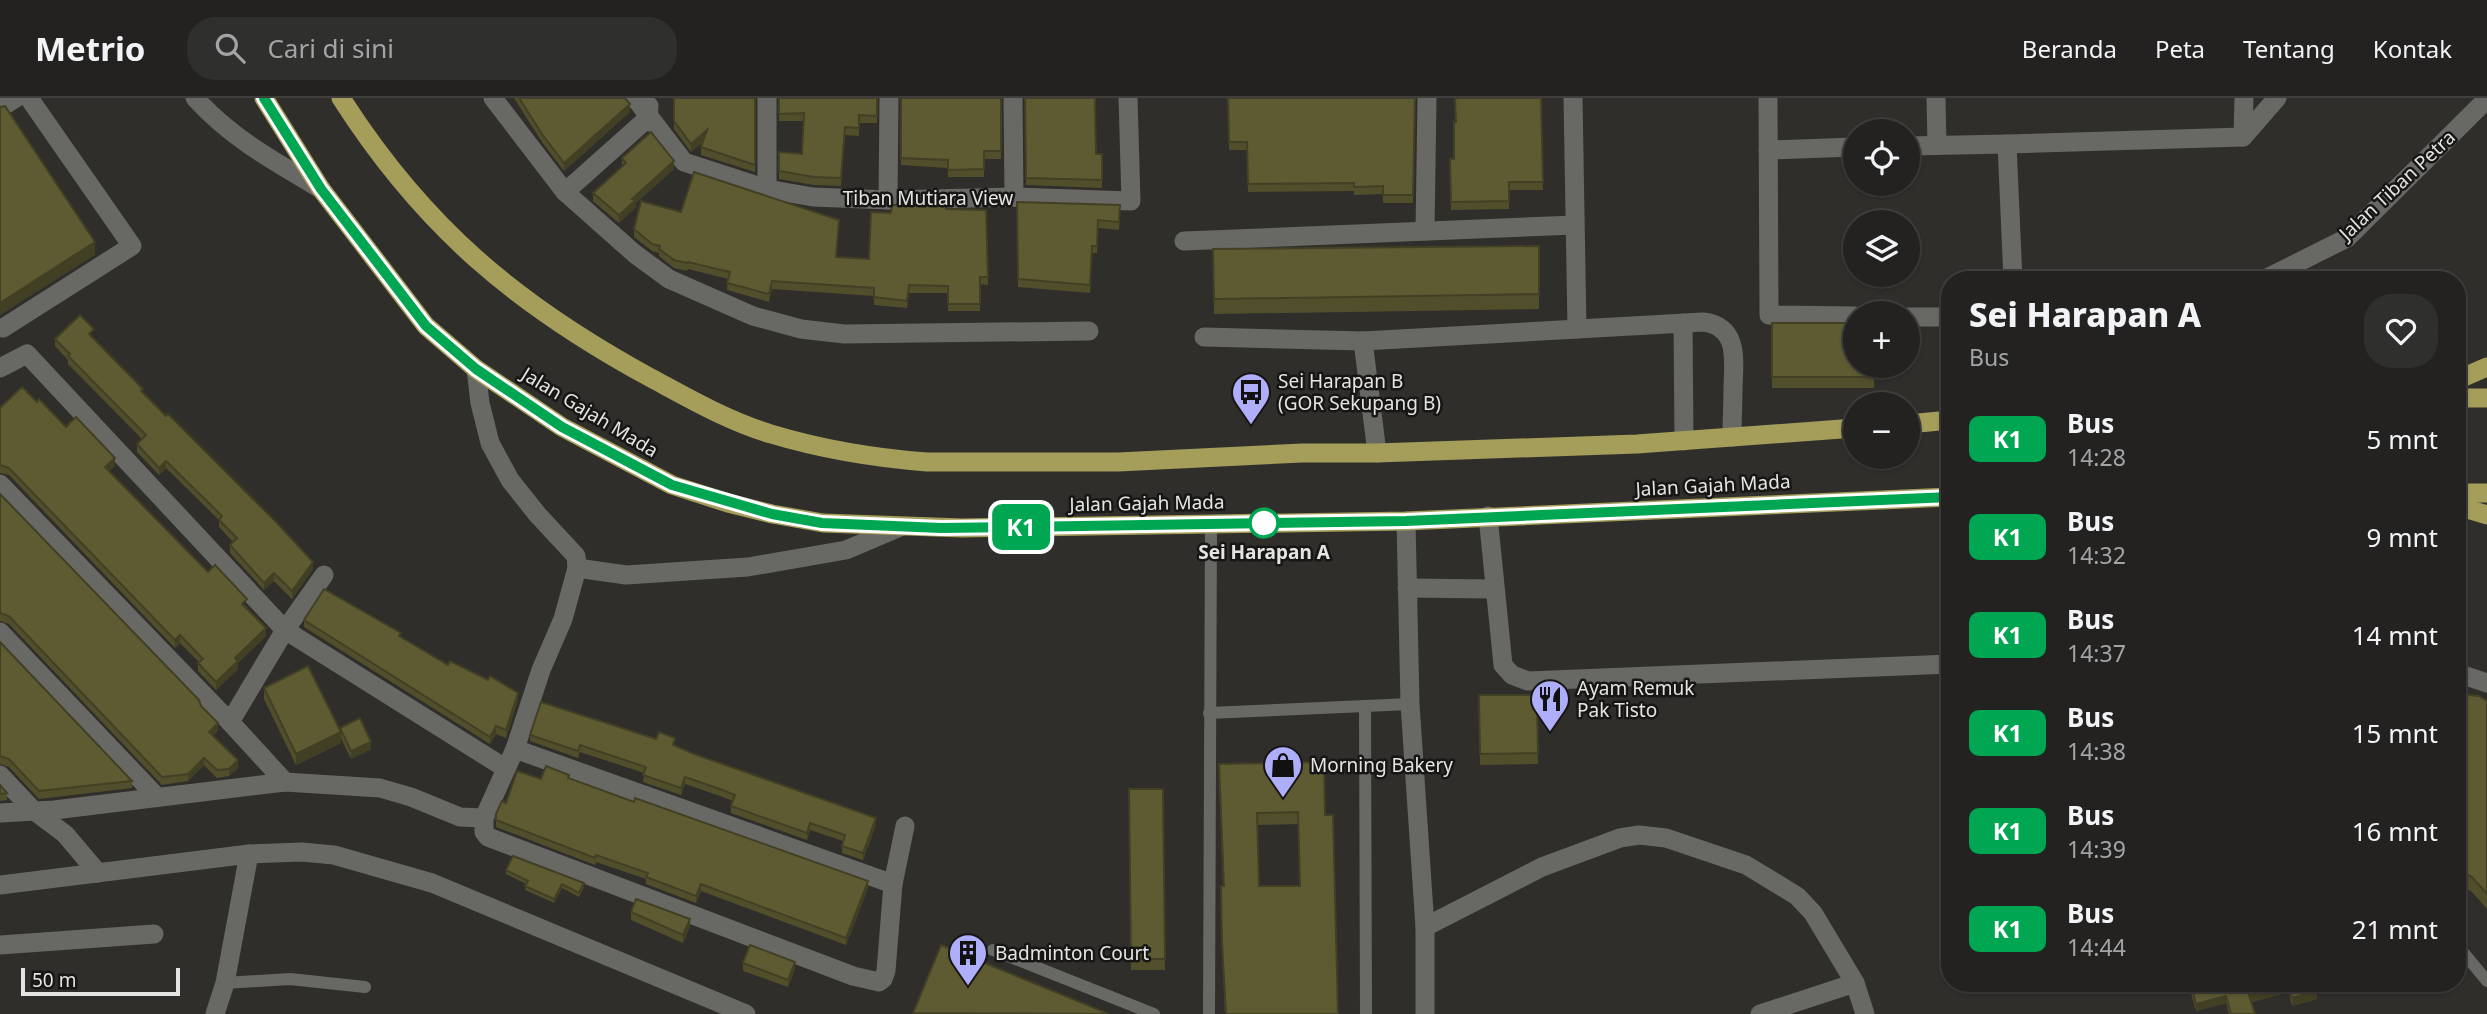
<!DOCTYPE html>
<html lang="id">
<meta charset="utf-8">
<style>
:root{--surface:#232220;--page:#2f2f2d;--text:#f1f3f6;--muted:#a3a4a5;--line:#403f3e}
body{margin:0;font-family:"Noto Sans",sans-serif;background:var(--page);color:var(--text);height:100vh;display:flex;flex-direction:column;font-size:26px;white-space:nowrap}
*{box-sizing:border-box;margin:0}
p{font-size:23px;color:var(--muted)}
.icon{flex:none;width:38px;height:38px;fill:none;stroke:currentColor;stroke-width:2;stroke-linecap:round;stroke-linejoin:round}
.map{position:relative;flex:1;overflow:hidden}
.sheet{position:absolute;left:1941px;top:173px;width:525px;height:721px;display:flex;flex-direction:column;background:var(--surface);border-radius:28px;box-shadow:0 2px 5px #0004,0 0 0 2px var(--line)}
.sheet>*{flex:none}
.badge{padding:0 14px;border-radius:10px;font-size:24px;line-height:46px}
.buttons{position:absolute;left:1843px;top:21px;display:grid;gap:14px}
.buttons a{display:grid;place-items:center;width:77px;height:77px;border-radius:50%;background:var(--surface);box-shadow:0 2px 5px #0004,0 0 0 2px var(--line);font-size:35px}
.scale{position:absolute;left:21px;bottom:18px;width:159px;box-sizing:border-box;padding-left:7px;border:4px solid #e4e4e2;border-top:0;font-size:19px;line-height:24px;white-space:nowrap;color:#e4e4e2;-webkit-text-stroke:5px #171615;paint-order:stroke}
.map>.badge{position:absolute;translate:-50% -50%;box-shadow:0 0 0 4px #fff}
.round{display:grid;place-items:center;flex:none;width:74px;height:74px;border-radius:28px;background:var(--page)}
.overview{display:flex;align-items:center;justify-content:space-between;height:119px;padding:0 28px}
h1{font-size:33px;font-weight:800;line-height:52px}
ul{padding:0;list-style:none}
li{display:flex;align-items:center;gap:21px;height:98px;padding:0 28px}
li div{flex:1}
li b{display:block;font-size:26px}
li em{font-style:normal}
li .badge{min-width:77px;font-weight:700;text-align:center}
header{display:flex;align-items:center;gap:42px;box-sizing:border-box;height:98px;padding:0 35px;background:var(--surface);border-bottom:2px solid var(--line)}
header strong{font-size:33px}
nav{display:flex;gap:38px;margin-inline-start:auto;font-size:24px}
.search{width:490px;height:63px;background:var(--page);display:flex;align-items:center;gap:18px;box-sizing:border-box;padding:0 24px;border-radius:28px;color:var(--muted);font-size:26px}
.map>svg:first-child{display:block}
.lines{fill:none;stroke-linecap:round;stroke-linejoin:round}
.service{stroke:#686864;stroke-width:12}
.minor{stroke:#686864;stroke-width:19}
.tertiary{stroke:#686864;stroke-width:19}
.trunk{stroke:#a49e5a;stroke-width:19}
.wall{fill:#514e2c;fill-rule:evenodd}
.shaded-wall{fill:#424024}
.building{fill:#5e5b33;stroke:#424024;stroke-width:2;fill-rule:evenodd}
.line-casing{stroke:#fff;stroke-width:16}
.line{stroke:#00a651;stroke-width:10}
.stop-dot{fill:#fff;stroke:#00a651;stroke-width:3.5}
.labels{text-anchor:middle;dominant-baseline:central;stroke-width:5;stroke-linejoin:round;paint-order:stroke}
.street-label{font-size:19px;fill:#e4e4e2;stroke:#171615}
.poi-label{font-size:19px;fill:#e4e4e2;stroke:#171615;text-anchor:start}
.stop-label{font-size:19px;font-weight:bold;fill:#e4e4e2;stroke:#171615}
</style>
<header>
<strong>Metrio</strong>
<div class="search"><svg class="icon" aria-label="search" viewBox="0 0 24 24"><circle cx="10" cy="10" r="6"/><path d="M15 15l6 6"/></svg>Cari di sini</div>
<nav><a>Beranda</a><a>Peta</a><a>Tentang</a><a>Kontak</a></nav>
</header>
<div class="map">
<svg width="2487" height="916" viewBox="0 0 2487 916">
<rect width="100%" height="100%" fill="#2f2e2b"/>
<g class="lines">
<!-- service -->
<g class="service">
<polyline points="1365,608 1366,916"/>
<polyline points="1209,615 1410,606"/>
<polyline points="2457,847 2487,883"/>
<polyline points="993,852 1154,916"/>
<polyline points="225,885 290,881 365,889"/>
<polyline points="1209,916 1211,427"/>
</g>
<!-- minor -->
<g class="minor">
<path d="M195,0C231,40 275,64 321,91"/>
<polyline points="493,0 565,94 635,156 669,181 753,218 801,231 844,236 1089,233"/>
<polyline points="635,0 684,64 767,91 813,99 888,102 1014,99 1131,103 1128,0"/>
<polyline points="767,0 767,91"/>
<polyline points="1013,0 1014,99"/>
<polyline points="1573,0 1577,231"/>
<polyline points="1768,0 1769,217 1855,218"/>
<polyline points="1936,0 1937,47"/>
<polyline points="0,10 16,0"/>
<polyline points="2243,39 2244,0"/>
<polyline points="2007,46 2243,39 2277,0"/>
<polyline points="1908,48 2007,46 2013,182"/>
<polyline points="1768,52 1855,49"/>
<polyline points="565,94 648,20 649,8"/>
<polyline points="888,102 889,0"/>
<polyline points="1425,133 1427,0"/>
<polyline points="1184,143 1574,127"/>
<polyline points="2263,182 2347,140 2487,1"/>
<polyline points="1908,219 1950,219"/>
<polyline points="1683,225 1684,343"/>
<polyline points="3,230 132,148 29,0"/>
<path d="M1204,239L1363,243L1703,224C1739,228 1734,262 1733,289C1733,306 1732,323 1732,339"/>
<polyline points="1363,243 1377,355"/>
<polyline points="0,270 27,256 285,532 505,670"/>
<polyline points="476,271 480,305 490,345 510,382 537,416 576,458 577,470 563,521 541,572 515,651 484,720 484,734 488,739 853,878 879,884 883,881 886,873 893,786 905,728"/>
<polyline points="0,386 230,624 285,684"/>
<polyline points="1488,418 1503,567 1512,577 1528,583 1950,566"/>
<polyline points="577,470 626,477 748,469 846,452 900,429"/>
<polyline points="1407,490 1494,491"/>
<polyline points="0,534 157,699"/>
<polyline points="2457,575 2487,585"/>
<polyline points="230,624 285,532 324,477"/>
<polyline points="515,651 893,786"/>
<polyline points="0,677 33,712 65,736 98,775"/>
<polyline points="0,715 54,712 285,684 380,690 411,699 460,719 484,720"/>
<polyline points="1425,829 1542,769 1620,740 1639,737 1666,740 1746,767 1797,798 1813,815 1855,885 1865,916"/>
<polyline points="0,847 154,836"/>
<polyline points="215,916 225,885 249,756"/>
<polyline points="1760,916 1855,885"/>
</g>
<!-- tertiary -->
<g class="tertiary">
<polyline points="1406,423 1410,606 1425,829 1425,916"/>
<polyline points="0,787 249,756 302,754 334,757 432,785 746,916"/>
</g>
<!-- trunk -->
<g class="trunk">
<polyline points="264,0 321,91 426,228 476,271 562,329 672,387 728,405 772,416 823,425 962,430 1406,423 1950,399"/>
<path d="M341,0C424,130 517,207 651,280C690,301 728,323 771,336C821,351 875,360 927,364H1118L1302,355H1377L1637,346L1855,330"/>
<polyline points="2457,282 2487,269"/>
<polyline points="2457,300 2487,300"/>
<polyline points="1908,326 1950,322"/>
<polyline points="2457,395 2487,395"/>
<polyline points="2457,408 2487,417"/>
</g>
</g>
<!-- wall -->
<g class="wall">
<polygon points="514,0 625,0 630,14 564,73 542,44"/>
<polygon points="674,0 755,0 755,74 701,57 701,49 704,43 691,54 674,31"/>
<polygon points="779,0 877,0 877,25 859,25 859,38 845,37 841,88 814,87 779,81 779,54 802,56 804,23 779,23"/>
<polygon points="901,0 1001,0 1001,61 984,61 984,79 948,79 948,70 901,67"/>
<polygon points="1025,0 1096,56 1102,56 1102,90 1026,87"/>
<polygon points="1228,0 1415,0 1413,105 1383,105 1383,96 1354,97 1354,93 1248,94 1247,52 1229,52"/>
<polygon points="1541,0 1543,92 1509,92 1509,111 1451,112 1450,61 1454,61 1456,24"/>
<polygon points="622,60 674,71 636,105 636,109 619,125 593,103 593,95 622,68"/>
<polygon points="1017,104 1120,115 1119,132 1098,130 1097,155 1092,155 1090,195 1018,189"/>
<polygon points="946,111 986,112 988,187 980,186 980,213 948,213 948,195 909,195 907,210 874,207 874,198 772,191 769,204 727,192 728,181 688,171 687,173 674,170 659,158 659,155 652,153 634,139 634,131 837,159 869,161 891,115"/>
<polygon points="1539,148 1539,211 1214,216 1213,151"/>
<polygon points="1772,225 1874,268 1874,290 1772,290"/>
<polygon points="93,239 143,294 313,471 292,501 274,483 264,492 230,455 230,447 233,444 219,429 219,422 166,370 159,377 137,354 137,346 142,341 68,266 68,262 55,248 55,241"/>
<polygon points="37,304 66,329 115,368 109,373 208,474 247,509 266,538 238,565 238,571 216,592 198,573 198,565 199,564 180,545 175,550 9,377 0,375 0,310"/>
<polygon points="0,396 201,608 218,632 213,637 238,670 229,678 217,680 204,667 188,683 162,687 9,526 0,523"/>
<polygon points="304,522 401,539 448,567 518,602 506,640 496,636 490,646 304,529"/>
<polygon points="0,544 132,683 132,690 39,701 9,669 0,666"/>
<polygon points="264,590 340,631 371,651 351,661 341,640 341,645 296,667 264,601"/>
<polygon points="2457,596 2487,603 2487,811 2472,794 2457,785"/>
<polygon points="1479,597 1537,597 1538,666 1480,667"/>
<polygon points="530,637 675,648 876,727 863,762 842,755 842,748 843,743 810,732 807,742 731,715 731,708 733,703 720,698 685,686 681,697 643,684 644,675 580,654 578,660 530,643"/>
<path d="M1219,678L1325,717L1338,916H1225L1222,856L1221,788H1223ZM1298,726L1300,788H1259L1257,727Z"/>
<polygon points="569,680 868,790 846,847 701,793 696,805 646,786 646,781 596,764 595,767 496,729 496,716 506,705 541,681"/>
<polygon points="0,687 7,695 7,702 0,703"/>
<polygon points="1129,691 1163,691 1165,872 1131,872"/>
<polygon points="506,772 584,789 579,799 562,790 554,805 525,792 526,786 506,776"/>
<polygon points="631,814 690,829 683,845 631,822"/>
<polygon points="743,865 795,871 788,889 743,873"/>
<polygon points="2190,886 2282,896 2251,904 2255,916 2229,916 2226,905 2196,913 2190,892"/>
<polygon points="2287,886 2315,886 2317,901 2292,908"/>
</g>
<!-- shaded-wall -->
<g class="shaded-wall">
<polygon points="630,6 630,14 564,73 564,65"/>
<polygon points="707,32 707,40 691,54 691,46"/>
<polygon points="674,63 674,71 636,105 636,109 619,125 619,117 632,101"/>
<polygon points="95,144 95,157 0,217 0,205"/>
<polygon points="772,183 772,191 769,204 769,196"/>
<polygon points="115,360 115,368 105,376 105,369"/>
<polygon points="166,363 166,370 159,377 159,370"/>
<polygon points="313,464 313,471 292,501 292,493"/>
<polygon points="274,475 274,483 264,492 264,485"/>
<polygon points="266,530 266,538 238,565 238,571 216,592 216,584 235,560"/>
<polygon points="180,537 180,545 175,550 175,542"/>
<polygon points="518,595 518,602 506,640 506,632"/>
<polygon points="218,625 218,632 209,641 209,634"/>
<polygon points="496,628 496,636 490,646 490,639"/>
<polygon points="341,634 341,645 296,667 296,656"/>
<polygon points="371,644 371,651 351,661 351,653"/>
<polygon points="204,660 204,667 188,683 188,676"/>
<polygon points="238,662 238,670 229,678 229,671"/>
<polygon points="685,679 685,686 681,697 681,690"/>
<polygon points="876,720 876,727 863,762 863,755"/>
<polygon points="810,725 810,732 807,742 807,735"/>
<polygon points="868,783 868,790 846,847 846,840"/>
<polygon points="562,786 562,790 554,805 554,801"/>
<polygon points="701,786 701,793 696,805 696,798"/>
<polygon points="690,821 690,829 683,845 683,837"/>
<polygon points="795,864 795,871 788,889 788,882"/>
<polygon points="2282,888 2282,896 2249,905 2249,897"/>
<polygon points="2317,893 2317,901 2292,908 2292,900"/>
<polygon points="2226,898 2226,905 2196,913 2196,906"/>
</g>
<!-- building -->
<g class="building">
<polygon points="519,0 625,0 630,6 564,65 542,36"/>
<polygon points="674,0 755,0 755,67 701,49 707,32 691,46 674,23"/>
<polygon points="779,0 877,0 877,18 859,17 859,30 845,29 841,80 814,79 779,73 779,54 802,56 804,15 779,16"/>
<polygon points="901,0 1001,0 1001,53 984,53 984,71 948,72 948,62 901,60"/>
<polygon points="1025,0 1095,0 1096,56 1102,56 1102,82 1026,80"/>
<polygon points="1228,0 1415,0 1413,97 1383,97 1383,88 1354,89 1354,85 1248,86 1247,44 1229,44"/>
<polygon points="1455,0 1541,0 1543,84 1509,84 1509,103 1451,104 1450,61 1454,61 1454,24 1456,24"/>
<polygon points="5,8 95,144 0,205 0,9"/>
<polygon points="651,34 674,63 632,101 636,102 619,117 593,95 626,65 622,60"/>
<polygon points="694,74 839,122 836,159 869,161 871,114 891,115 892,107 947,106 946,111 986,112 988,179 980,179 980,206 948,206 948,188 909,187 907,203 874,199 874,190 772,183 769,196 727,185 730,174 688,164 687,165 674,162 659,151 660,148 652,146 634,131 641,103 681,114"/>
<polygon points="1017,104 1120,107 1119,124 1098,122 1097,148 1092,148 1090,187 1018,181"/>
<polygon points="1539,148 1539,196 1214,201 1213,151"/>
<polygon points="80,217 94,231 89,236 143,291 141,293 166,318 168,316 278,426 313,464 292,493 274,475 264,485 230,447 237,440 219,422 222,418 166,363 159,370 137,346 146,337 68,258 70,256 55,241"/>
<polygon points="1772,225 1855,225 1855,268 1874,268 1874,279 1772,279"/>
<polygon points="22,289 37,304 39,301 66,329 76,319 115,360 105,369 208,474 215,467 247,501 242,506 266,530 235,560 238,563 216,584 198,565 203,561 180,537 175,542 9,370 0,367 0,310"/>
<polygon points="0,396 199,602 201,608 218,625 209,634 238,662 229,671 217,672 204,660 188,676 162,679 9,518 0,515"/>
<polygon points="324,491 401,535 399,538 448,567 450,563 488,582 490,578 518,595 506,632 496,628 490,639 304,522"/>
<polygon points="0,544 132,683 39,693 9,661 0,658"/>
<polygon points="308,568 341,634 296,656 264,590"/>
<polygon points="2457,596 2479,598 2487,603 2487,796 2472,779 2457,771"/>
<polygon points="1479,597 1537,597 1538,655 1480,656"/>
<polygon points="541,604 656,641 659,634 675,640 673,647 694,656 876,720 863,755 842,748 845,737 810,725 807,735 731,708 735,697 720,691 685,679 681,690 643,677 646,669 580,647 578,653 530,637"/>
<polygon points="360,620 371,644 351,653 340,630"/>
<path d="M1324,664L1325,717H1333L1338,916H1226L1222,844L1221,788H1224L1219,666ZM1298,714L1300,788H1259L1257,715Z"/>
<polygon points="546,668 569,677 568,680 634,704 635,700 868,783 846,840 701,786 696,798 646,779 648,775 596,757 595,760 496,722 496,716 502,703 506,705 517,673 541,681"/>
<polygon points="0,687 7,695 0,696"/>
<polygon points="1129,691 1163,691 1165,861 1131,861"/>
<polygon points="513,758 584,785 579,795 562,786 554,801 525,788 528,783 506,772"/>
<polygon points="636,801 690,821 683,837 631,814"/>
<polygon points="750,847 795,864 788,882 743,865"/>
<polygon points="941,847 1109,916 913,915"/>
<polygon points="2191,886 2281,886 2282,888 2249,897 2255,916 2231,916 2226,898 2196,906"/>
<polygon points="2288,886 2315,886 2317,893 2292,900"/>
</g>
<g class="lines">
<defs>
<polyline id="line" points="264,0 321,91 426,228 476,271 562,329 672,387 772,416 822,425 941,430 1017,429 1406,423 1950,399"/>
</defs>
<!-- line casing -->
<use href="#line" class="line-casing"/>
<!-- line -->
<use href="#line" class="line"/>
</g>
<!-- icons -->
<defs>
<symbol id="bus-pin" viewBox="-11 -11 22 30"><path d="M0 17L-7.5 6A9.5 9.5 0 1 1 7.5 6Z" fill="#afaefa" stroke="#171615"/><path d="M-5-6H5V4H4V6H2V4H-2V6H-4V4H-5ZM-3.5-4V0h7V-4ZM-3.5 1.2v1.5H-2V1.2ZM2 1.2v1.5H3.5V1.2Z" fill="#111"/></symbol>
<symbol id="restaurant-pin" viewBox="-11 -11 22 30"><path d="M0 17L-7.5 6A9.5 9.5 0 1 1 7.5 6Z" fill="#afaefa" stroke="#171615"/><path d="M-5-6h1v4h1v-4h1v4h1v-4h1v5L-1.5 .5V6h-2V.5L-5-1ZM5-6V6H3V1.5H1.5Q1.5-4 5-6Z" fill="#111"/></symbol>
<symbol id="shop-pin" viewBox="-11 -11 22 30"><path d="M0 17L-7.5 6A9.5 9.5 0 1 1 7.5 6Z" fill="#afaefa" stroke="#171615"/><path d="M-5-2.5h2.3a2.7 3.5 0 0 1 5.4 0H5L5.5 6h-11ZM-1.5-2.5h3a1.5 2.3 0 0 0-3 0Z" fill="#111"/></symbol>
<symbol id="building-pin" viewBox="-11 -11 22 30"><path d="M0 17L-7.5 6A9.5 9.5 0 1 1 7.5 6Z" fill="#afaefa" stroke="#171615"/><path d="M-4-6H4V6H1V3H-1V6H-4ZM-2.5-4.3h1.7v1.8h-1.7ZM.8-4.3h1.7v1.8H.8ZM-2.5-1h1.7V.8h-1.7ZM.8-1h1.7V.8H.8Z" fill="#111"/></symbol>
</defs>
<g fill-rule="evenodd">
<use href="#bus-pin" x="1229" y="272" width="44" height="60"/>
<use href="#restaurant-pin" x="1528" y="579" width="44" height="60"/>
<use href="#shop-pin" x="1261" y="645" width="44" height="60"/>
<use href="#building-pin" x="946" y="833" width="44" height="60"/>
</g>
<!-- markers -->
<circle class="stop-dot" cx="1264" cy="425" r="14"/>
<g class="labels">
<!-- street labels -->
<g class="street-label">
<text transform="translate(2397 87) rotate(-43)">Jalan Tiban Petra</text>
<text x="928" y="100">Tiban Mutiara View</text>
<text transform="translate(590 314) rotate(31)">Jalan Gajah Mada</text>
<text transform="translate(1713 387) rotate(-3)">Jalan Gajah Mada</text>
<text transform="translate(1147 405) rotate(-1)">Jalan Gajah Mada</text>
</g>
<!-- poi labels -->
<g class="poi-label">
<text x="1278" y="283">Sei Harapan B<tspan x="1278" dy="22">(GOR Sekupang B)</tspan></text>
<text x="1577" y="590">Ayam Remuk<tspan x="1577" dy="22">Pak Tisto</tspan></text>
<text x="1310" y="667">Morning Bakery</text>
<text x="995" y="855">Badminton Court</text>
</g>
<!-- stop labels -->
<g class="stop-label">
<text x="1264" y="454">Sei Harapan A</text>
</g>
</g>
</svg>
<div class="buttons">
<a><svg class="icon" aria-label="locate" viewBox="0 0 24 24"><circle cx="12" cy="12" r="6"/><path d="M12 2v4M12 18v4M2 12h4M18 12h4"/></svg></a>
<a><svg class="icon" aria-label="layers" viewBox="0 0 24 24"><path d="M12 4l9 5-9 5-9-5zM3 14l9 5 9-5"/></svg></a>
<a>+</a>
<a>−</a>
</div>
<div class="scale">50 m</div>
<b class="badge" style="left:1021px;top:429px;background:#00a651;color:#fff">K1</b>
<section class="sheet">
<div class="overview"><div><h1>Sei Harapan A</h1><p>Bus</p></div><a class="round"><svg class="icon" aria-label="heart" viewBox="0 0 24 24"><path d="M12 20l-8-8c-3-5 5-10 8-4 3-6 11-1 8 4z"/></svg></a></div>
<ul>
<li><span class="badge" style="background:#00a651;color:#fff">K1</span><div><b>Bus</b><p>14:28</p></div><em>5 mnt</em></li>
<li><span class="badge" style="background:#00a651;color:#fff">K1</span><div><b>Bus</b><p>14:32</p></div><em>9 mnt</em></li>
<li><span class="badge" style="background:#00a651;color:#fff">K1</span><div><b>Bus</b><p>14:37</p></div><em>14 mnt</em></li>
<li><span class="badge" style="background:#00a651;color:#fff">K1</span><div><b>Bus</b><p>14:38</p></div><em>15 mnt</em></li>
<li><span class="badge" style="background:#00a651;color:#fff">K1</span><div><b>Bus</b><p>14:39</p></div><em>16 mnt</em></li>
<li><span class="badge" style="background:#00a651;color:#fff">K1</span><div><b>Bus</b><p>14:44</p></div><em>21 mnt</em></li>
</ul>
</section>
</div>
